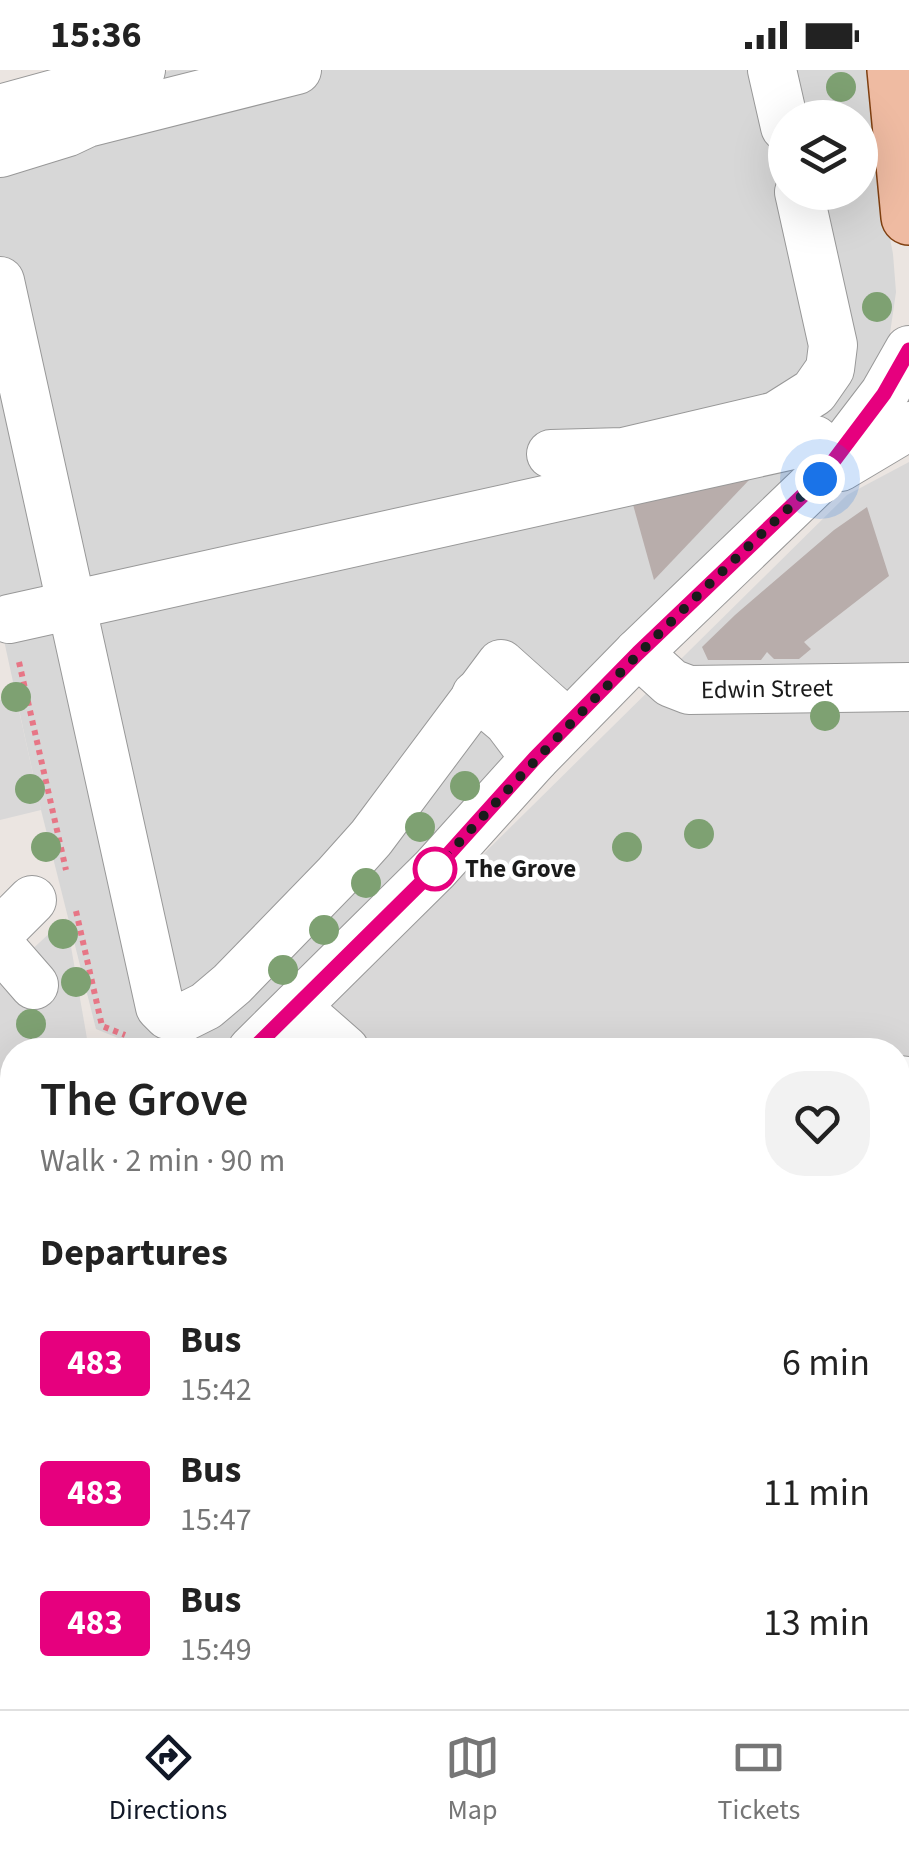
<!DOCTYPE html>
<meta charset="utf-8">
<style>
:root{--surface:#fff;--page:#f2f2f2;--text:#222;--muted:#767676;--line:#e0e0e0;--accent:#111827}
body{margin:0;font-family:"Source Sans 3",sans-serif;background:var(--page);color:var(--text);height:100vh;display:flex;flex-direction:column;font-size:38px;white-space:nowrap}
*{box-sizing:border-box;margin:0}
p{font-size:32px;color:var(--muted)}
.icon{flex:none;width:55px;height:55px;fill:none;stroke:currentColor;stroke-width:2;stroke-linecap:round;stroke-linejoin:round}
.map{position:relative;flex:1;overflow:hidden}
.sheet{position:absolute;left:0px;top:968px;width:910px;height:672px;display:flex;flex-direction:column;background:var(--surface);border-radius:40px 40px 0 0;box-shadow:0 10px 40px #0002}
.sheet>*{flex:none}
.badge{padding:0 20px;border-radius:8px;font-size:35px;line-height:65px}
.fabs{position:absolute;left:768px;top:30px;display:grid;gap:20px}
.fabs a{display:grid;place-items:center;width:110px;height:110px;border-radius:50%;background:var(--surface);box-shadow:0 10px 40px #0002;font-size:50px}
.you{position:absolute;width:50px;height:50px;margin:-25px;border:8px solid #fff;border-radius:50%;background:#1a73e8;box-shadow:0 0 0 15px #1a73e833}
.map>.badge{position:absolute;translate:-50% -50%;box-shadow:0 0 0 5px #fff}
h2{padding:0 40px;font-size:38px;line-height:90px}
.round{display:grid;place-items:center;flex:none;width:105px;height:105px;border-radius:40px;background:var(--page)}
.headline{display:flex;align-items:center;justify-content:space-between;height:170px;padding:0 40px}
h1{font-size:48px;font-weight:600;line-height:75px}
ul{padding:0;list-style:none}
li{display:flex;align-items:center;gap:30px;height:130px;padding:0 40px}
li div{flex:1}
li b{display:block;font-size:38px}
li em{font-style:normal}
li .badge{min-width:110px;font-weight:700;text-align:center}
.status{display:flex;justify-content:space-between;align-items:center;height:70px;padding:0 50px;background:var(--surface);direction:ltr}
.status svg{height:28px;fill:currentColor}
.tabs{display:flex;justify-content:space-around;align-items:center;height:140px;border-top:2px solid var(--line);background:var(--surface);font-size:28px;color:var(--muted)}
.tabs a{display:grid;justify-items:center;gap:5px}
.tabs .selected{color:var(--accent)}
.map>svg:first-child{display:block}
.residential{fill:#d9d8d8}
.parking{fill:#d7d7d7;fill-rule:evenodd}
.building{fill:#b8adab}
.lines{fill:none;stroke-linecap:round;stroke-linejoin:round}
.minor-casing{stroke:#989898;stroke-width:50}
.major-casing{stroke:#804011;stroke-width:58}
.path{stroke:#e77686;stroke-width:6;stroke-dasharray:5 5;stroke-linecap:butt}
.minor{stroke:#fff;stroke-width:48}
.major{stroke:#efbba2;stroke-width:55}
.tree{fill:#7ea172}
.line-casing{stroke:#fff;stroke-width:22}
.line{stroke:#e6007e;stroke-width:15}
.walk{stroke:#1b1b1b;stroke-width:10;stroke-dasharray:0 18}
.stop-dot{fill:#fff;stroke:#e6007e;stroke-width:5}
.labels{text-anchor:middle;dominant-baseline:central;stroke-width:9;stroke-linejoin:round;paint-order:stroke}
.street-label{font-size:25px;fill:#1b1b1b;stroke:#fff}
.stop-label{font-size:25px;font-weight:bold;fill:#1b1b1b;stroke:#fff;text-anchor:start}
</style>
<div class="status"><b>15:36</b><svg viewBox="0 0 49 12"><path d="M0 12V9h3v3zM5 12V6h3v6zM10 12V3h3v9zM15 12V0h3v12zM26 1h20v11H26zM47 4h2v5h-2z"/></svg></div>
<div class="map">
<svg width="909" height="1639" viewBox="0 0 909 1639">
<rect width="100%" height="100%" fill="#ebe5e1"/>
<!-- residential -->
<g class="residential">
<polygon points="909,392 909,1639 0,1639 0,909 66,848 89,980 12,980 12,1628 898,1628 898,980 285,980 847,425"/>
<polygon points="16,627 41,740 0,750 0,630"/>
</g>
<!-- parking -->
<path class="parking" d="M172,0H868L874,86L893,184L896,222L890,263L881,290L853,340L412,796L228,980H147L96,959L40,736L0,552V50ZM785,48H860V122H785Z"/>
<!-- building -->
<g class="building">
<polygon points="750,409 654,510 632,431"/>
<polygon points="867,437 889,506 804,572 811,579 799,589 774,589 767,582 761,590 708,590 702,577 735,545 834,460"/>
<polygon points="12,1014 12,1089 0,1090 0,1016"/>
</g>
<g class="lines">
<defs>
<g id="minor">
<polyline points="772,0 785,57"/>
<polyline points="0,39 141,0"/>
<polyline points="0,83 68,62 87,53 297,0"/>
<polyline points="0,211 160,937 168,945 184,947 206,936 232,914 337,806 371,768 501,594 568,654"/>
<polyline points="551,384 623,382 776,346 814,322 830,299 833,275 799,122"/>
<polyline points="840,397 909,356"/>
<polyline points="9,549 815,370"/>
<polyline points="638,583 671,613 689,620 909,617"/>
<polyline points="476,625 508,652 535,688"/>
<polyline points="0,862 32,830"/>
<polyline points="0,876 34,915"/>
<polyline points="296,937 345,980"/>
<polyline points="252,980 435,799 535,688 638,583 819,409 884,324 909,280"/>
<polyline points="898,1010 909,1011"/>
<polyline points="0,1208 12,1197"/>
<polyline points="898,1465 909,1465"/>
<polyline points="0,1630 8,1639"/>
<polyline points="58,1639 71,1628"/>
</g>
<polyline id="major" points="895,0 909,147"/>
</defs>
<!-- minor casing -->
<use href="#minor" class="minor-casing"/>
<!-- major casing -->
<use href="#major" class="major-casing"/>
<!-- path -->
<g class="path">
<polyline points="19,592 66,800"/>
<polyline points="76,841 102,956 125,965"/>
<polyline points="739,1628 739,1639"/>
</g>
<!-- minor -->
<use href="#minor" class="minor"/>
<!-- major -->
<use href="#major" class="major"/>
</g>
<!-- trees -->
<g class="tree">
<circle cx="841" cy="17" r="15"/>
<circle cx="877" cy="237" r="15"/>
<circle cx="16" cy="627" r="15"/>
<circle cx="825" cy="646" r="15"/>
<circle cx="465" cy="716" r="15"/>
<circle cx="30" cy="719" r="15"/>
<circle cx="420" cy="757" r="15"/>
<circle cx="699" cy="764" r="15"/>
<circle cx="46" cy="777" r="15"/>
<circle cx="627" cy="777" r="15"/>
<circle cx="366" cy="813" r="15"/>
<circle cx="324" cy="860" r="15"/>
<circle cx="63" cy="864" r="15"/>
<circle cx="283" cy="900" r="15"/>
<circle cx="76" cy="912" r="15"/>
<circle cx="31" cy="954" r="15"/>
</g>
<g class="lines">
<defs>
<polyline id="line" points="252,980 435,799 535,688 638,583 820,409 884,324 909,280"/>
</defs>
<!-- line casing -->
<use href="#line" class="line-casing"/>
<!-- line -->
<use href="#line" class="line"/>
<!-- walk -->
<path class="walk" d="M435,799C558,663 685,534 820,409"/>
</g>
<!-- markers -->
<circle class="stop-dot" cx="435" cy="799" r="20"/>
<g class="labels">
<!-- street labels -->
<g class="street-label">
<text transform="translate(767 619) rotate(-1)">Edwin Street</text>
</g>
<!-- stop labels -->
<g class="stop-label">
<text x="465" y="799">The Grove</text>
</g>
</g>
</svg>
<div class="fabs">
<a><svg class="icon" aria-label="layers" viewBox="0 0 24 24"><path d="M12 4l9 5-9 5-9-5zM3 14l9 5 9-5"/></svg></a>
</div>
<div class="you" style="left:820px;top:409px"></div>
<section class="sheet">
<div class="headline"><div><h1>The Grove</h1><p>Walk · 2 min · 90 m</p></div><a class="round"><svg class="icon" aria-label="heart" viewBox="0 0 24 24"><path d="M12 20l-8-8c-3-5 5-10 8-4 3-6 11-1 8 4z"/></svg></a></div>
<h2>Departures</h2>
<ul>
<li><span class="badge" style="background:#e6007e;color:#fff">483</span><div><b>Bus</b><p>15:42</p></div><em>6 min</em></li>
<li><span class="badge" style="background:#e6007e;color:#fff">483</span><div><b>Bus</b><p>15:47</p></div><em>11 min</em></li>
<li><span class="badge" style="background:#e6007e;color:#fff">483</span><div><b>Bus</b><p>15:49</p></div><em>13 min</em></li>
</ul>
</section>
</div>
<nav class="tabs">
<a class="selected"><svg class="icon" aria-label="directions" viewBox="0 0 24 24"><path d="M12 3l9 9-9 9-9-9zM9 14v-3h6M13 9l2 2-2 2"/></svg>Directions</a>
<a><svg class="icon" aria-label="map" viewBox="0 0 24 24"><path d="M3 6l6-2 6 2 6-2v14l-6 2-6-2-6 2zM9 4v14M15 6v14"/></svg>Map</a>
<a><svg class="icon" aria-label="tickets" viewBox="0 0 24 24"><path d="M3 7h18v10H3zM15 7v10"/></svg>Tickets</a>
</nav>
